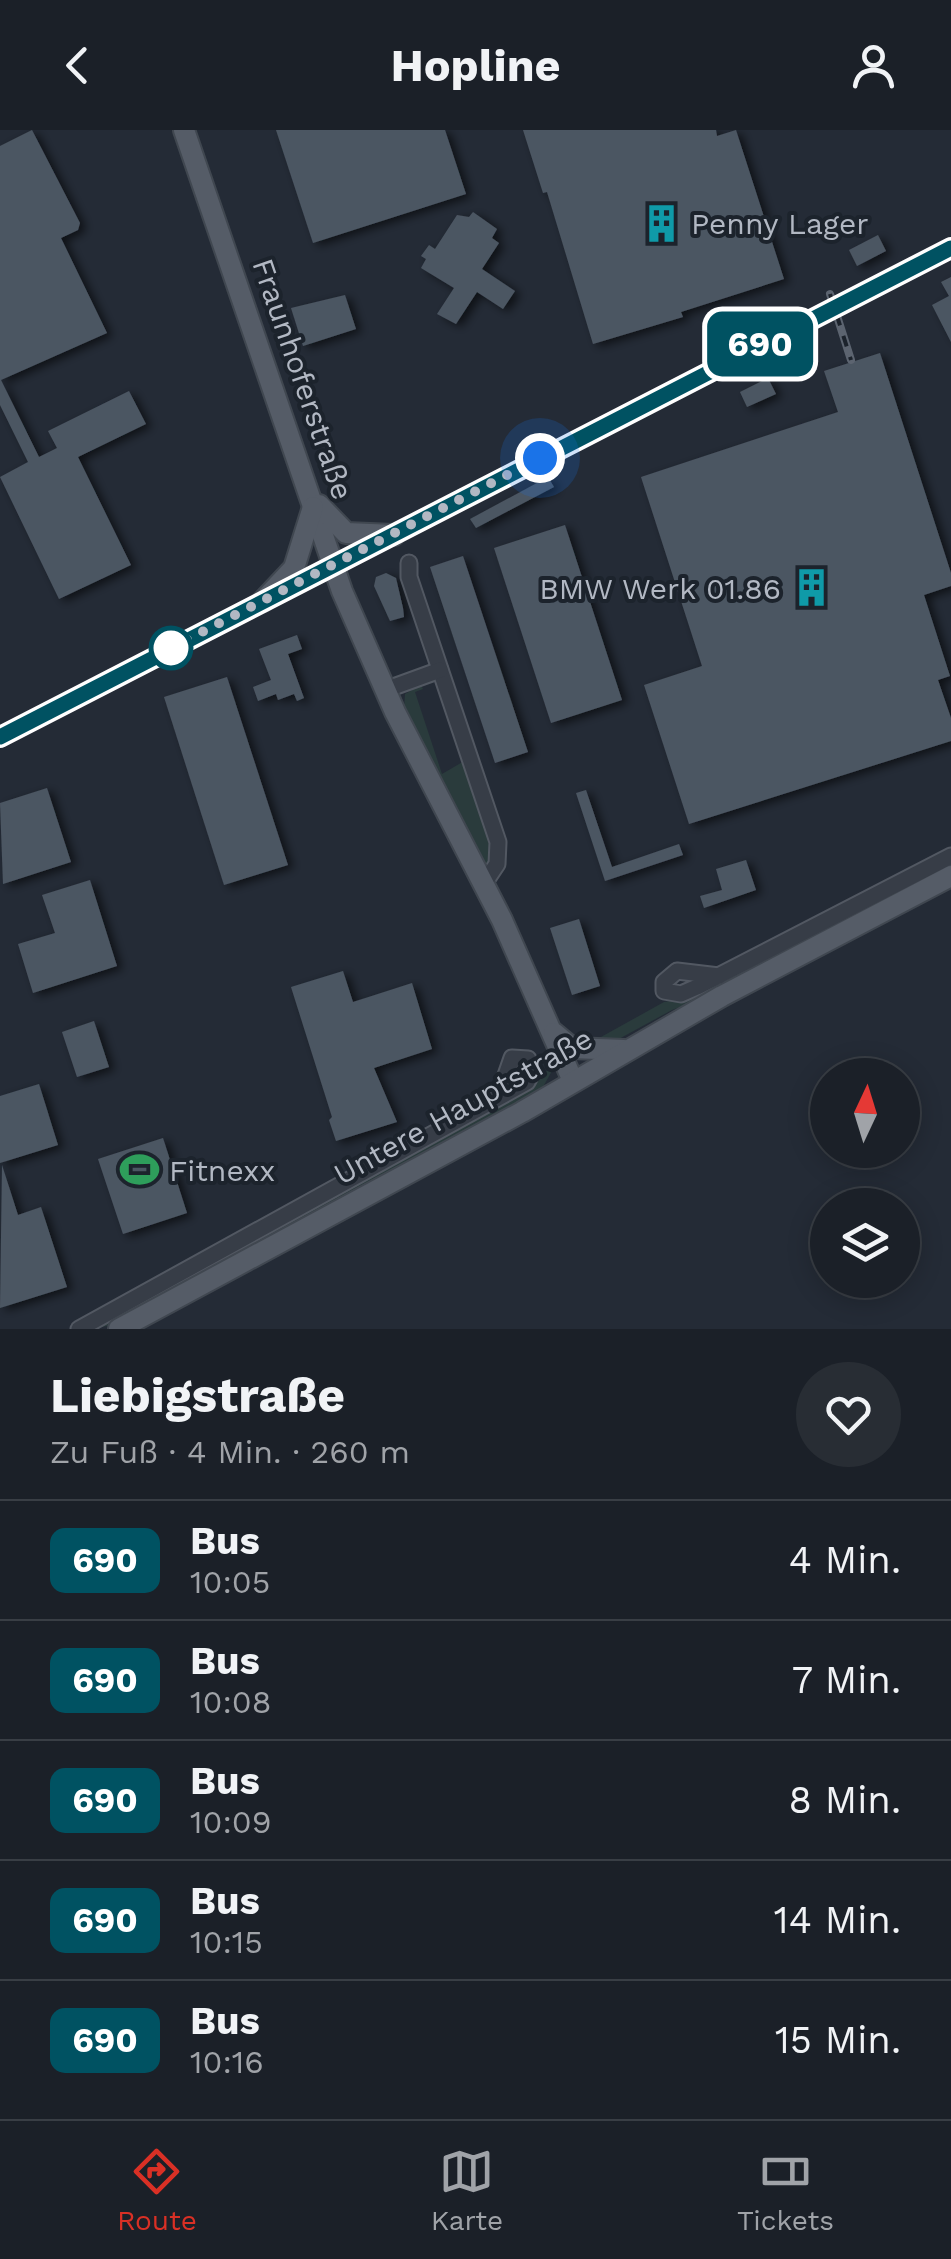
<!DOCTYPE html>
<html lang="de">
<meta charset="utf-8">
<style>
:root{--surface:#1b2028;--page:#282d34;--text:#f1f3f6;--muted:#a0a3a8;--line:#393e45;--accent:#d93025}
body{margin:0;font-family:"Work Sans",sans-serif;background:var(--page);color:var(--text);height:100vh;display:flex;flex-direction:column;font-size:38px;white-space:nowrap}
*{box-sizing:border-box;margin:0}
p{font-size:32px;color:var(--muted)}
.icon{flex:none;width:55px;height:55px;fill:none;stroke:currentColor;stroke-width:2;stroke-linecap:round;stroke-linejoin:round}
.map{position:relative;height:1199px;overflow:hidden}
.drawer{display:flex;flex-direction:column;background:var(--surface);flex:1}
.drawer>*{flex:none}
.badge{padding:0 20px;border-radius:15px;font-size:35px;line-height:65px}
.needle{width:65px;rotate:4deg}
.fabs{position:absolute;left:810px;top:928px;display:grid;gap:20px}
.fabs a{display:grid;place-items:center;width:110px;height:110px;border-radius:50%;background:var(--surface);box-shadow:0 5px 25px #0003,0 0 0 2px var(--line);font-size:50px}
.you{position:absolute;width:50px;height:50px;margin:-25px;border:8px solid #fff;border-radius:50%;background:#1a73e8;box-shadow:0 0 0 15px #1a73e833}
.map>.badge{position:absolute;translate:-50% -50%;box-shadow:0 0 0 5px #fff}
.round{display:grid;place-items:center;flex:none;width:105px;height:105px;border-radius:52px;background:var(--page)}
.summary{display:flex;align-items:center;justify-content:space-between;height:170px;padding:0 50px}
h1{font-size:48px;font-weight:700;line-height:75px}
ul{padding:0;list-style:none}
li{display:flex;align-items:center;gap:30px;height:120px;padding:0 50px;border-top:2px solid var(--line)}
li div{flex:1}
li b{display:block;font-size:38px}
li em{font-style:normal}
li .badge{min-width:110px;font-weight:700;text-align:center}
header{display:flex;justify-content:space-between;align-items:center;height:130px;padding:0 50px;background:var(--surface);font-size:45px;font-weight:700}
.menu{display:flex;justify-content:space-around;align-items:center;height:140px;border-top:2px solid var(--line);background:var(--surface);font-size:28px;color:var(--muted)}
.menu a{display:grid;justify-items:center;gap:5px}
.menu .active{color:var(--accent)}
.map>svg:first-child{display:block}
.green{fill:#2a3b3c}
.building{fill:#4c5662;filter:url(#shadow)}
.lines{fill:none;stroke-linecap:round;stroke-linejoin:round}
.minor-casing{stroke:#525862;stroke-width:19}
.major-casing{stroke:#404750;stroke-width:24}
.minor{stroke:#373d47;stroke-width:15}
.major{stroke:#555c67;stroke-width:20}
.rail-casing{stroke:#5c6470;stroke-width:8}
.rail{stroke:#1c232c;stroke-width:4;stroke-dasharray:11;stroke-linecap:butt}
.line-casing{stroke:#fff;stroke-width:22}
.line{stroke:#005262;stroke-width:15}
.walk{stroke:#b2b8c3;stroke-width:10;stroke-dasharray:0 18}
.stop-dot{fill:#fff;stroke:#005262;stroke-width:5}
.labels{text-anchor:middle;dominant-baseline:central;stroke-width:8;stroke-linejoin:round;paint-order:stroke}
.poi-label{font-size:30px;fill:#b2b8c3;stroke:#1c232c;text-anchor:start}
.street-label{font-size:30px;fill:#b2b8c3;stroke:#1c232c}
</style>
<header><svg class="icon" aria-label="back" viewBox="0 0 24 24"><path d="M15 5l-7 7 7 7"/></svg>Hopline<svg class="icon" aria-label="person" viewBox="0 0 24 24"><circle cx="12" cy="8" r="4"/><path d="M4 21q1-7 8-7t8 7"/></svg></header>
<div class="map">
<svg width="951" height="1199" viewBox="0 0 951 1199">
<defs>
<filter id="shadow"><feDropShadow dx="5.5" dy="3" stdDeviation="5" flood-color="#0009"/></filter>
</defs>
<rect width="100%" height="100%" fill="#242b36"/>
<!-- green -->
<g class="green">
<polygon points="421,555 423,559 415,562 442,644 466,630 492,715 487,738 404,579 405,564"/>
<polygon points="951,732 951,740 716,864 672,880 606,916 592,912 664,872 693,867"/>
<polygon points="553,939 543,957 507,979 113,1195 90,1199 534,954 539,943"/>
</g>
<!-- building -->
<g class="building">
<polygon points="32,0 80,93 78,100 61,108 107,203 1,250 39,327 57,318 48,301 129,261 146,294 78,327 131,435 59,469 0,347 28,332 0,275 0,16"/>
<polygon points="276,0 445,0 466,64 313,113"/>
<polygon points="523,0 716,0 717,6 736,0 784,149 681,182 683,187 593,214 547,62 543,63"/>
<polygon points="473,82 497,99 492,108 499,113 482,139 515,161 503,179 477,162 456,194 437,184 454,158 421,138 426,129 421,126 429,115 435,119 457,85 469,87"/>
<polygon points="878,105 886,121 857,136 849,120"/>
<polygon points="951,147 951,212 932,175 949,166 941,152"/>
<polygon points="345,165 356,199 303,216 291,178"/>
<polygon points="880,223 951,443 951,456 924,465 950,546 938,550 951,588 951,611 689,694 644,555 702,536 641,347 838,282 824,241"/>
<polygon points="768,248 776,264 747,277 740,262"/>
<polygon points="548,347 554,357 476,398 470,389"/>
<polygon points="565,395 622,570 551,593 494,418"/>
<polygon points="463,426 528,622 495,633 430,437"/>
<polygon points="386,443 396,448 403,478 404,487 390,491 374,456 376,447"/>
<polygon points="297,505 302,519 288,524 304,568 297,571 294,564 278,570 276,564 258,571 253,557 271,550 259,519"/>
<polygon points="227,547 288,735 224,755 164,567"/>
<polygon points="47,658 71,732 3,754 0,673"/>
<polygon points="586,660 612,737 679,714 683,725 605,751 576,663"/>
<polygon points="746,730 756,760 704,778 700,766 722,760 716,739"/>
<polygon points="90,750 117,836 33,863 18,814 55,803 42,765"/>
<polygon points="579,789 600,856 572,865 550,798"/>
<polygon points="343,841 353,872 412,853 432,919 374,938 397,992 336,1011 329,990 332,987 291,857"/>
<polygon points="94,891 109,937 77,947 62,902"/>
<polygon points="39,954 58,1015 0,1033 0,966"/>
<polygon points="163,1008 187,1083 123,1104 98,1029"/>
<polygon points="2,1035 18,1085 41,1077 67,1157 0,1178"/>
</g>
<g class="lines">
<defs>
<g id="minor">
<polyline points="409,433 409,447 498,712 497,734 485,752"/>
<polyline points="385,560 440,540"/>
<polyline points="0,607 951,118"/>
<polyline points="719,846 677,841 664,852 664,861 681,864 697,857 951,726"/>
<polyline points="79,1199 527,952 533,941 528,929 512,928 498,968"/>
</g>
<g id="major">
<polyline points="184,0 342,461 395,582 502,790 573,951"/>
<polyline points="319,375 346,403 394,405"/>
<polyline points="263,471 294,438 313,377"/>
<polyline points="554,903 572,918 624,920"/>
<polyline points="119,1199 522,982 722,866 951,746"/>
</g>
</defs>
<!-- minor casing -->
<use href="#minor" class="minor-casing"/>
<!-- major casing -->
<use href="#major" class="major-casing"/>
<!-- minor -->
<use href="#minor" class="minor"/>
<!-- major -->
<use href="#major" class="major"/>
<defs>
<polyline id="rail" points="830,164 851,230"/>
</defs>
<!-- rail casing -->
<use href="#rail" class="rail-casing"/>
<!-- rail -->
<use href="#rail" class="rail"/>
</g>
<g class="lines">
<defs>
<polyline id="line" points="0,607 951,118"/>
</defs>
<!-- line casing -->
<use href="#line" class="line-casing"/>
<!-- line -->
<use href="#line" class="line"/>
<!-- walk -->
<polyline class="walk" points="171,518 540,328"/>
</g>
<!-- icons -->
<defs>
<symbol id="building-bare" viewBox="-9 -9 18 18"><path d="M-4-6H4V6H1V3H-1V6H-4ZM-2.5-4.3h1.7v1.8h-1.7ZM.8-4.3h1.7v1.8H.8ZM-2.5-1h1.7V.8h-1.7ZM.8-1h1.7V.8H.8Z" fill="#0f9aa8" stroke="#1c232c" stroke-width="2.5" paint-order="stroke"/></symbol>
<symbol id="stadium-bare" viewBox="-9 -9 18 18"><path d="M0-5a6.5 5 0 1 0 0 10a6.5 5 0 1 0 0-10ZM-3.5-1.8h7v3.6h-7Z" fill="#2e9e5b" stroke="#1c232c" stroke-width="2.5" paint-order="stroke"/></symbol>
</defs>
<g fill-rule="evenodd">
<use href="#building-bare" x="634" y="66" width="55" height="55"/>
<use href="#building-bare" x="784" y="430" width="55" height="55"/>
<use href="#stadium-bare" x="112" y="1012" width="55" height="55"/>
</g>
<!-- markers -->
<circle class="stop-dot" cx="171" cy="518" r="20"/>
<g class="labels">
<!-- poi labels -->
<g class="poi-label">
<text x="691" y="93">Penny Lager</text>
<text x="781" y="458" text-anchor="end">BMW Werk 01.86</text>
<text x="169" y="1040">Fitnexx</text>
</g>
<!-- street labels -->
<g class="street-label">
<text transform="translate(303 249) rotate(71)">Fraunhoferstraße</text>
<text transform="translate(463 976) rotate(-29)">Untere Hauptstraße</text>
</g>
</g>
</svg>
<div class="fabs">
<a><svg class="needle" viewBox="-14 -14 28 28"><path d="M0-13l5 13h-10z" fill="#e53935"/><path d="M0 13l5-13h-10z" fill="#a0a3a8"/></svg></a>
<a><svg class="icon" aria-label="layers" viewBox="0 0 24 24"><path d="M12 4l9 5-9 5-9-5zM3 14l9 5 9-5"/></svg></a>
</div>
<div class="you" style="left:540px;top:328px"></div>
<b class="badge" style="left:760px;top:214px;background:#005262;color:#fff">690</b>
</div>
<section class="drawer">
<div class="summary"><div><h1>Liebigstraße</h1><p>Zu Fuß · 4 Min. · 260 m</p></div><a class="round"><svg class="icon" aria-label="heart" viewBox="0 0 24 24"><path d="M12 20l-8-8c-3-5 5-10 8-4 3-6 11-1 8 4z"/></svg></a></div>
<ul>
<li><span class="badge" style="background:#005262;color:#fff">690</span><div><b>Bus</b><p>10:05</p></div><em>4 Min.</em></li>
<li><span class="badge" style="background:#005262;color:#fff">690</span><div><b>Bus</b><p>10:08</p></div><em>7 Min.</em></li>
<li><span class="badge" style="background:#005262;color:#fff">690</span><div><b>Bus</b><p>10:09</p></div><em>8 Min.</em></li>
<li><span class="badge" style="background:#005262;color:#fff">690</span><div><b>Bus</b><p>10:15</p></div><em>14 Min.</em></li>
<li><span class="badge" style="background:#005262;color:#fff">690</span><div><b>Bus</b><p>10:16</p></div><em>15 Min.</em></li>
</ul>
</section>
<nav class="menu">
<a class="active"><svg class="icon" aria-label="directions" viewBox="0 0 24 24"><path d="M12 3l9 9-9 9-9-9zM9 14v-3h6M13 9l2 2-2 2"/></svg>Route</a>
<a><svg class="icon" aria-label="map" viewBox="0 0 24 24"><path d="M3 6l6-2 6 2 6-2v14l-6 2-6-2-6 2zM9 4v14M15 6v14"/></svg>Karte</a>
<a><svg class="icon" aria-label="tickets" viewBox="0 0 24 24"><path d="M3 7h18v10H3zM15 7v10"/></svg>Tickets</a>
</nav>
